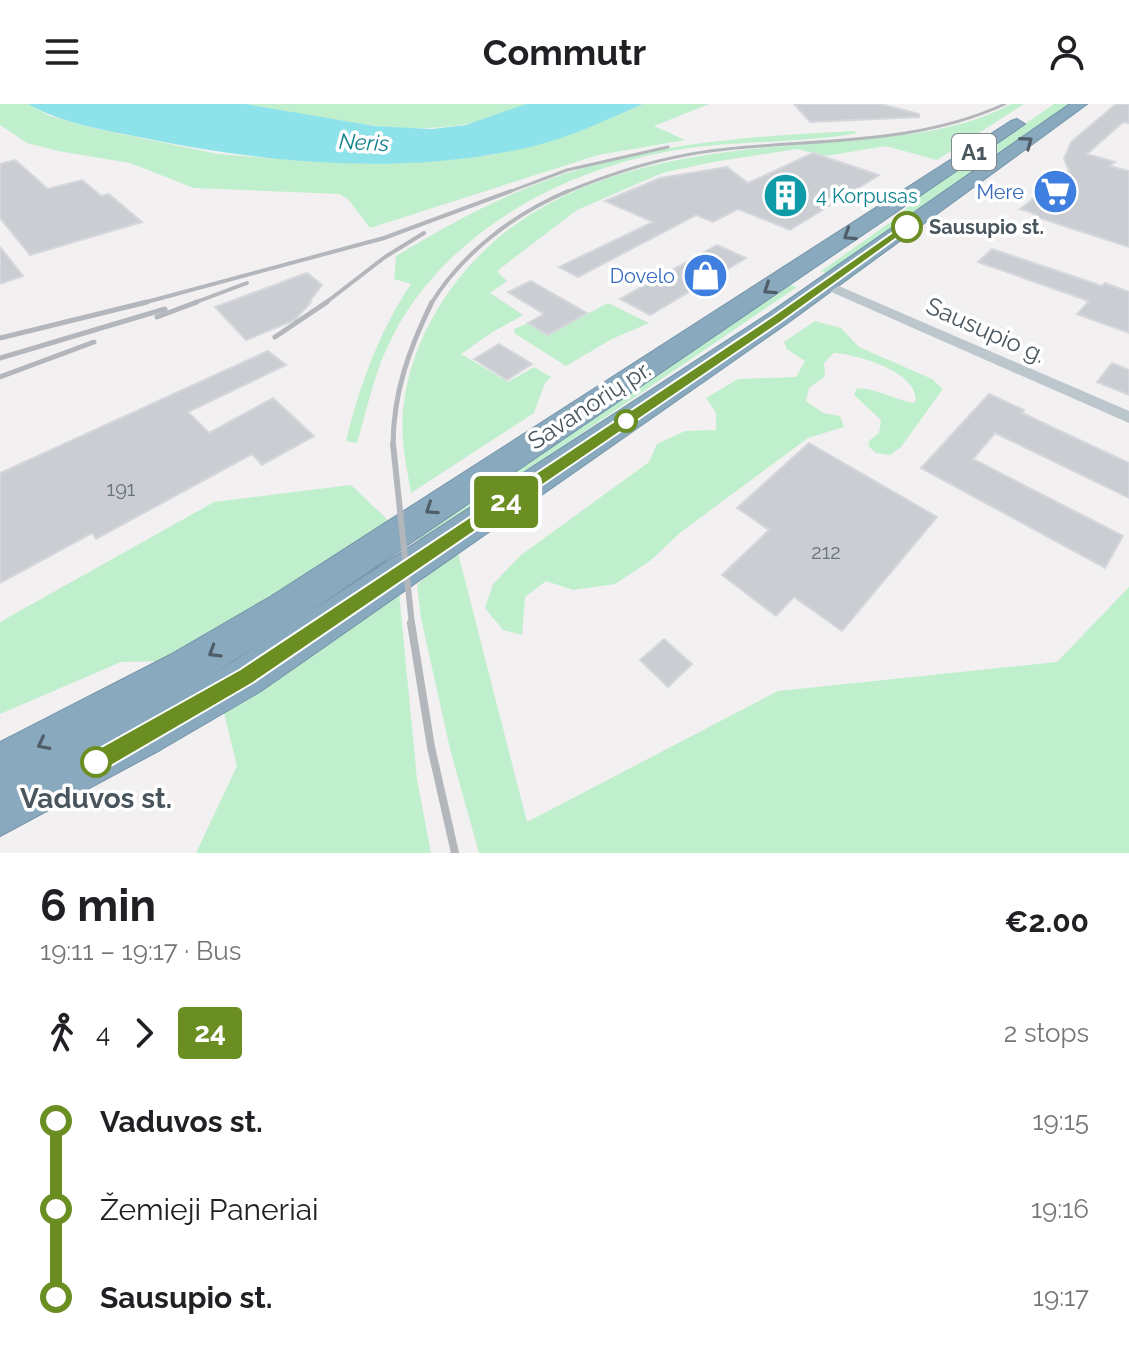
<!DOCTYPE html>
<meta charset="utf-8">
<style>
:root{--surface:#fff;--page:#f2f2f2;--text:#202124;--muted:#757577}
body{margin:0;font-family:Raleway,sans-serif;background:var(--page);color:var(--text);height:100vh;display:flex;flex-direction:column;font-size:30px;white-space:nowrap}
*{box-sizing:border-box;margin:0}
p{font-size:26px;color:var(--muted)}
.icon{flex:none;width:44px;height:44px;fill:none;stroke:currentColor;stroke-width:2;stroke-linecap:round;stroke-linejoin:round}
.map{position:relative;height:749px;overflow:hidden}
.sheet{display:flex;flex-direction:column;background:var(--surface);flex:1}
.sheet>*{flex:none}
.badge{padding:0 16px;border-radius:6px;font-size:28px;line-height:52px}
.map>.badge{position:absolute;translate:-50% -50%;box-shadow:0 0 0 4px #fff}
.legs{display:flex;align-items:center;gap:12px;height:88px;padding:0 40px;font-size:26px}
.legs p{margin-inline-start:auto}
.head{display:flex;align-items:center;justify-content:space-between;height:136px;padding:0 40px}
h1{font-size:44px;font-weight:700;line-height:60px}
ul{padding:0 40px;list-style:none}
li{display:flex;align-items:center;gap:28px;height:88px;font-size:30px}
li i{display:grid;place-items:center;width:12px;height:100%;margin:0 10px;background:currentColor}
li i::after{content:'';width:20px;height:20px;margin:-10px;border:6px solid;border-radius:50%;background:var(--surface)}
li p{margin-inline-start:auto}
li:first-child i{background:linear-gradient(#0000 50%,currentColor 0)}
li:last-child i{background:linear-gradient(currentColor 50%,#0000 0)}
header{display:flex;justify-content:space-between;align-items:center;height:104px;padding:0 40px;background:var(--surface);font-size:36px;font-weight:700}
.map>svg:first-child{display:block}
.green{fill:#c0efcd}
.water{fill:#8ee3eb}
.building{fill:#caced3;stroke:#d5d7dc;stroke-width:2}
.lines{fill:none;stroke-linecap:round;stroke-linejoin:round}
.highway-casing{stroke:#7495aa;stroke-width:2}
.street{fill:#bcc7cd;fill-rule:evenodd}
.highway{fill:#89a9be;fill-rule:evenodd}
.rail-far4{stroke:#b3b7bb;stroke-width:3}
.rail-far3{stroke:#b3b7bb;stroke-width:4}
.rail-far2{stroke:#b3b7bb;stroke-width:5}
.rail-far1{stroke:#b3b7bb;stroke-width:6}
.rail{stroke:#b3b7bb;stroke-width:8}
.oneway{stroke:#4f5e68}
.line-1{fill:#6b8e23;stroke:#fff;stroke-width:2}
.stop-1-dot{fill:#fff;stroke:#6b8e23;stroke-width:4}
.labels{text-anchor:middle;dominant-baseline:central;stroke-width:7;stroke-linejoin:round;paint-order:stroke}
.far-shop-label{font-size:20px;fill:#366cbe;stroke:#fff;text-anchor:end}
.far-culture-label{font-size:20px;fill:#0d838f;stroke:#fff;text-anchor:start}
.far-stop-label{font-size:20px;font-weight:bold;fill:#49565e;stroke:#fff;text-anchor:start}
.number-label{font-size:20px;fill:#69747b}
.far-water-label{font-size:22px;font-style:italic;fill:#0f818b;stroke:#fff}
.shield{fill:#fff;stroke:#80898e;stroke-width:2}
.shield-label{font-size:22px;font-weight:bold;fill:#49565e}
.street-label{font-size:24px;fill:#49565e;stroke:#fff}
.near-stop-label{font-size:28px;font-weight:bold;fill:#49565e;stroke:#fff}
</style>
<header><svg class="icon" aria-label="menu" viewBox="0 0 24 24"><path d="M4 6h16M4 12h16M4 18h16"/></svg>Commutr<svg class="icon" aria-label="person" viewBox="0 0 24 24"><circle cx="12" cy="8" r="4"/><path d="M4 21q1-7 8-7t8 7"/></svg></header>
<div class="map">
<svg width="1129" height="749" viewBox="0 0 1129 749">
<rect width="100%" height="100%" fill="#f3f0f1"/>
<!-- green -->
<g class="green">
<polygon points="0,0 28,0 50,12 93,24 218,50 291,56 377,58 491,51 575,29 643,0 709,0 654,22 685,36 598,51 370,124 348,95 339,90 194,84 130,59 58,47 27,39 0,21"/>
<path d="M246,0H526C439,45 337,16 246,0Z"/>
<path d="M1011,0H1024L937,56L886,42L826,52L797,45L713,58L662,69L577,106L497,167L507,177L490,189L523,211L491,229L461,250L508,278L534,263L551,273L545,279L534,309L411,389C408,371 404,353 403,335C398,278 425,216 460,173C553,58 705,48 841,37C899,32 959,28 1011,0Z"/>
<polygon points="1054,0 1072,0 827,169 821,167 898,113 913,97"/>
<path d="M853,27L858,29C798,40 736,36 676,46C559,66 436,133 386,246C373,275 366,309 357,339L346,337C360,280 379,228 411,180L394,175L396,152C443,124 491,97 542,78C640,40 749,32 853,27Z"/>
<polygon points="789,181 797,183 420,439 418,434"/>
<polygon points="608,199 649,219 612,235 566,262 514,229 514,225 528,219 548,231"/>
<path d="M815,217L841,224L859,243L932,275L943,285L901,343L890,351L876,349L868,342L870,336L879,329L881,316L854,291L857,284C879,285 894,296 915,299C922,269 857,250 834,249L824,259L825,272L809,284L806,297L823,309L840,312L844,323L808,334L681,428L650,457L615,480L573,486L546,477L525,493L522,531L503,526L485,504L493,480L521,451L649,358L657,340L685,327L716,326V309L706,294L738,275L796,273L805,257L787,245L784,238Z"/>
<polygon points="351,381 390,418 172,557 121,558 0,610 0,518 214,398"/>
<polygon points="457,445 527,718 778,587 1057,558 1129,483 1129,749 479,749 450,645 421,514 417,481"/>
<polygon points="399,489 417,675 431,749 196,749 237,662 223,605"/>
</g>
<!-- water -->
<path class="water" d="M28,0H246L374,22L432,25L466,21L526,0H643C606,16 569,34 530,43C405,72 268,60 144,34C104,26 64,20 28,0Z"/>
<!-- building -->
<g class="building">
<polygon points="794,0 881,0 919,10 919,13 810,18"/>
<polygon points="1116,0 1129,0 1129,19 1123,18 1087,50 1115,58 1110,62 1129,67 1129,143 1033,112 1036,110 1020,105 1069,66 1064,55 1071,38"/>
<polygon points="813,49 879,71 790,126 738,105 713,118 696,111 578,173 559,163 653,118 605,97 660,74 727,63 748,79"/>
<polygon points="15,56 48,85 82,76 101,92 109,90 142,118 30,151 0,114 0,60"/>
<polygon points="717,141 746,154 650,211 620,195"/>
<polygon points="0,143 23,172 0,180"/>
<polygon points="992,145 1102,182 1105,179 1129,188 1129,229 1077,210 1089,197 978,158"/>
<polygon points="307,169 322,181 309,198 311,198 295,216 246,236 215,203"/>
<polygon points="531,177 587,209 548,231 528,219 544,210 508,188"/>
<polygon points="499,240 532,260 507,276 474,255"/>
<polygon points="268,247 286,261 188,308 209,329 273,294 314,332 262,361 252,350 96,435 92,429 0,479 0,369"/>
<polygon points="1112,259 1129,266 1129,291 1097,278"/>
<polygon points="989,290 1024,306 1022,309 1129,359 1129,394 995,329 973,355 1123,432 1105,464 921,364"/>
<polygon points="809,339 937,413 842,527 794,493 776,512 722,471 769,426 737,404"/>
<polygon points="664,535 692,560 668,583 640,556"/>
</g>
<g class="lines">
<defs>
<polygon id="highway" points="1070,0 1087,0 786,220 261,587 160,646 0,732 0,638 170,551 270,493 1011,17 1017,15 1025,20 296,517 214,569 231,559 768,210"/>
</defs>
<!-- highway casing -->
<use href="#highway" class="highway-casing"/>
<!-- street -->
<polygon class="street" points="825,176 1129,307 1129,319 820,183 819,180"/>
<!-- highway -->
<use href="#highway" class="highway"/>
<!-- rail-far4 -->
<g class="rail-far4">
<polyline points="506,89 567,66 668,43"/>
<path d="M564,89C611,69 659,54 710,47C810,34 912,43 1005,0"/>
</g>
<!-- rail-far3 -->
<g class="rail-far3">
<polyline points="139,200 384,134 511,87"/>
<polyline points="191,200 247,179"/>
<polyline points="324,200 385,153 424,129"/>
<path d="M431,200C462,149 514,110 568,87"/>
</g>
<!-- rail-far2 -->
<g class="rail-far2">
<polyline points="157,213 197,198"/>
<polyline points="275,233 327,198"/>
<polyline points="0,234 147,198"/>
<polyline points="0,254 165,205"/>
<polyline points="0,273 94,238"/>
<path d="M393,342C393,289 409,245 432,198"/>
</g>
<!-- rail-far1 -->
<polyline class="rail-far1" points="393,340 412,521"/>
<!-- rail -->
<polyline class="rail" points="411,519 431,643 455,749"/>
</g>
<!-- one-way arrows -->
<defs><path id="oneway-chevron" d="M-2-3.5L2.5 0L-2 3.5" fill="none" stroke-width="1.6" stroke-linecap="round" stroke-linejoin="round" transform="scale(2)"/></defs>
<g class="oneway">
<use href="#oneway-chevron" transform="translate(1027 38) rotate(-36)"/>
<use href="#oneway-chevron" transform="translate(849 131) rotate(147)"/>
<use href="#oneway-chevron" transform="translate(769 185) rotate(146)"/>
<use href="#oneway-chevron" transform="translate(431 405) rotate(146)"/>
<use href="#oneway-chevron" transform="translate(214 548) rotate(148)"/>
<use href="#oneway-chevron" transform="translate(43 640) rotate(153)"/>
</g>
<!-- line-1 -->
<polygon class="line-1" points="903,121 912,123 781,218 253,579 104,666 96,669 89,666 85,658 89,650 239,566 773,212"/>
<!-- icons -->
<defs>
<symbol id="supermarket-disc" viewBox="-11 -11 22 22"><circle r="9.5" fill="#3f7fe0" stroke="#fff"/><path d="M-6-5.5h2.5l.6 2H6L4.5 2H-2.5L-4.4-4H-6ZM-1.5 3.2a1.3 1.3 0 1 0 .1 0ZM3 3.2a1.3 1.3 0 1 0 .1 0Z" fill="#fff"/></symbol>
<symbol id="building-disc" viewBox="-11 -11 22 22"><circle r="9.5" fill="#0f9aa8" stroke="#fff"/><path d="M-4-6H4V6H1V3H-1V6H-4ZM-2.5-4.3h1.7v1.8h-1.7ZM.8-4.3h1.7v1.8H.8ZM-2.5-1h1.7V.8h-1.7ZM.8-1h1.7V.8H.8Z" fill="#fff"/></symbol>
<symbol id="shop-disc" viewBox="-11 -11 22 22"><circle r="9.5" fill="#3f7fe0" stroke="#fff"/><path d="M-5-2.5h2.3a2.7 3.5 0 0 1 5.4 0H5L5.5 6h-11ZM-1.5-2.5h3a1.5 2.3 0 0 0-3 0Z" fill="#fff"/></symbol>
</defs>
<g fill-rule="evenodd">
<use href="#supermarket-disc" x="1030" y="62" width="51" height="51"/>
<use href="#building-disc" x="760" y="66" width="51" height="51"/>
<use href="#shop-disc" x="680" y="146" width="51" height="51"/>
</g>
<!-- markers -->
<g class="stop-1-dot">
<circle cx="907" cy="123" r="14"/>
<circle cx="626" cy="317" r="10"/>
<circle cx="96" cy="658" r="14"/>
</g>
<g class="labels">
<!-- far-shop labels -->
<g class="far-shop-label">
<text x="1024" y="88">Mere</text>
<text x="675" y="172">Dovelo</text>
</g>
<!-- far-culture labels -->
<g class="far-culture-label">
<text x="816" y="92">4 Korpusas</text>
</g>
<!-- far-stop labels -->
<g class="far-stop-label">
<text x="929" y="123">Sausupio st.</text>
</g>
<!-- number labels -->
<g class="number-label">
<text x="121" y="385">191</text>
<text x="826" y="448">212</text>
</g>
<!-- far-water labels -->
<g class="far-water-label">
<text transform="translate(364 38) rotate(3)">Neris</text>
</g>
<!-- shield labels -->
<rect class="shield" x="952" y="30" width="44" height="36" rx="6"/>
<g class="shield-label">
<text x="974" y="48">A1</text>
</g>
<!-- street labels -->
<g class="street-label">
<text transform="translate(986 226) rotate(24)">Sausupio g.</text>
<text transform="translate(589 301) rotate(-33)">Savanorių pr.</text>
</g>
<!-- near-stop labels -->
<g class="near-stop-label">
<text x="96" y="694">Vaduvos st.</text>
</g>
</g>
</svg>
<b class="badge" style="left:506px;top:398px;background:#6b8e23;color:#fff">24</b>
</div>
<section class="sheet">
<div class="head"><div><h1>6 min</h1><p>19:11 – 19:17 · Bus</p></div><b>€2.00</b></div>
<div class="legs"><svg class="icon" aria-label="walk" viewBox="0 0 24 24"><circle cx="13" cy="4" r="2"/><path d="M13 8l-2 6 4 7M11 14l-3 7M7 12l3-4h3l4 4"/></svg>4<svg class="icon" aria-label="forward" viewBox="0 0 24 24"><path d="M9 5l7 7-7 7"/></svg><b class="badge" style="background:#6b8e23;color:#fff">24</b><p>2 stops</p></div>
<ul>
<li><i style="color:#6b8e23"></i><b>Vaduvos st.</b><p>19:15</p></li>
<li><i style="color:#6b8e23"></i><span>Žemieji Paneriai</span><p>19:16</p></li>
<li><i style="color:#6b8e23"></i><b>Sausupio st.</b><p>19:17</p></li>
</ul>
</section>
